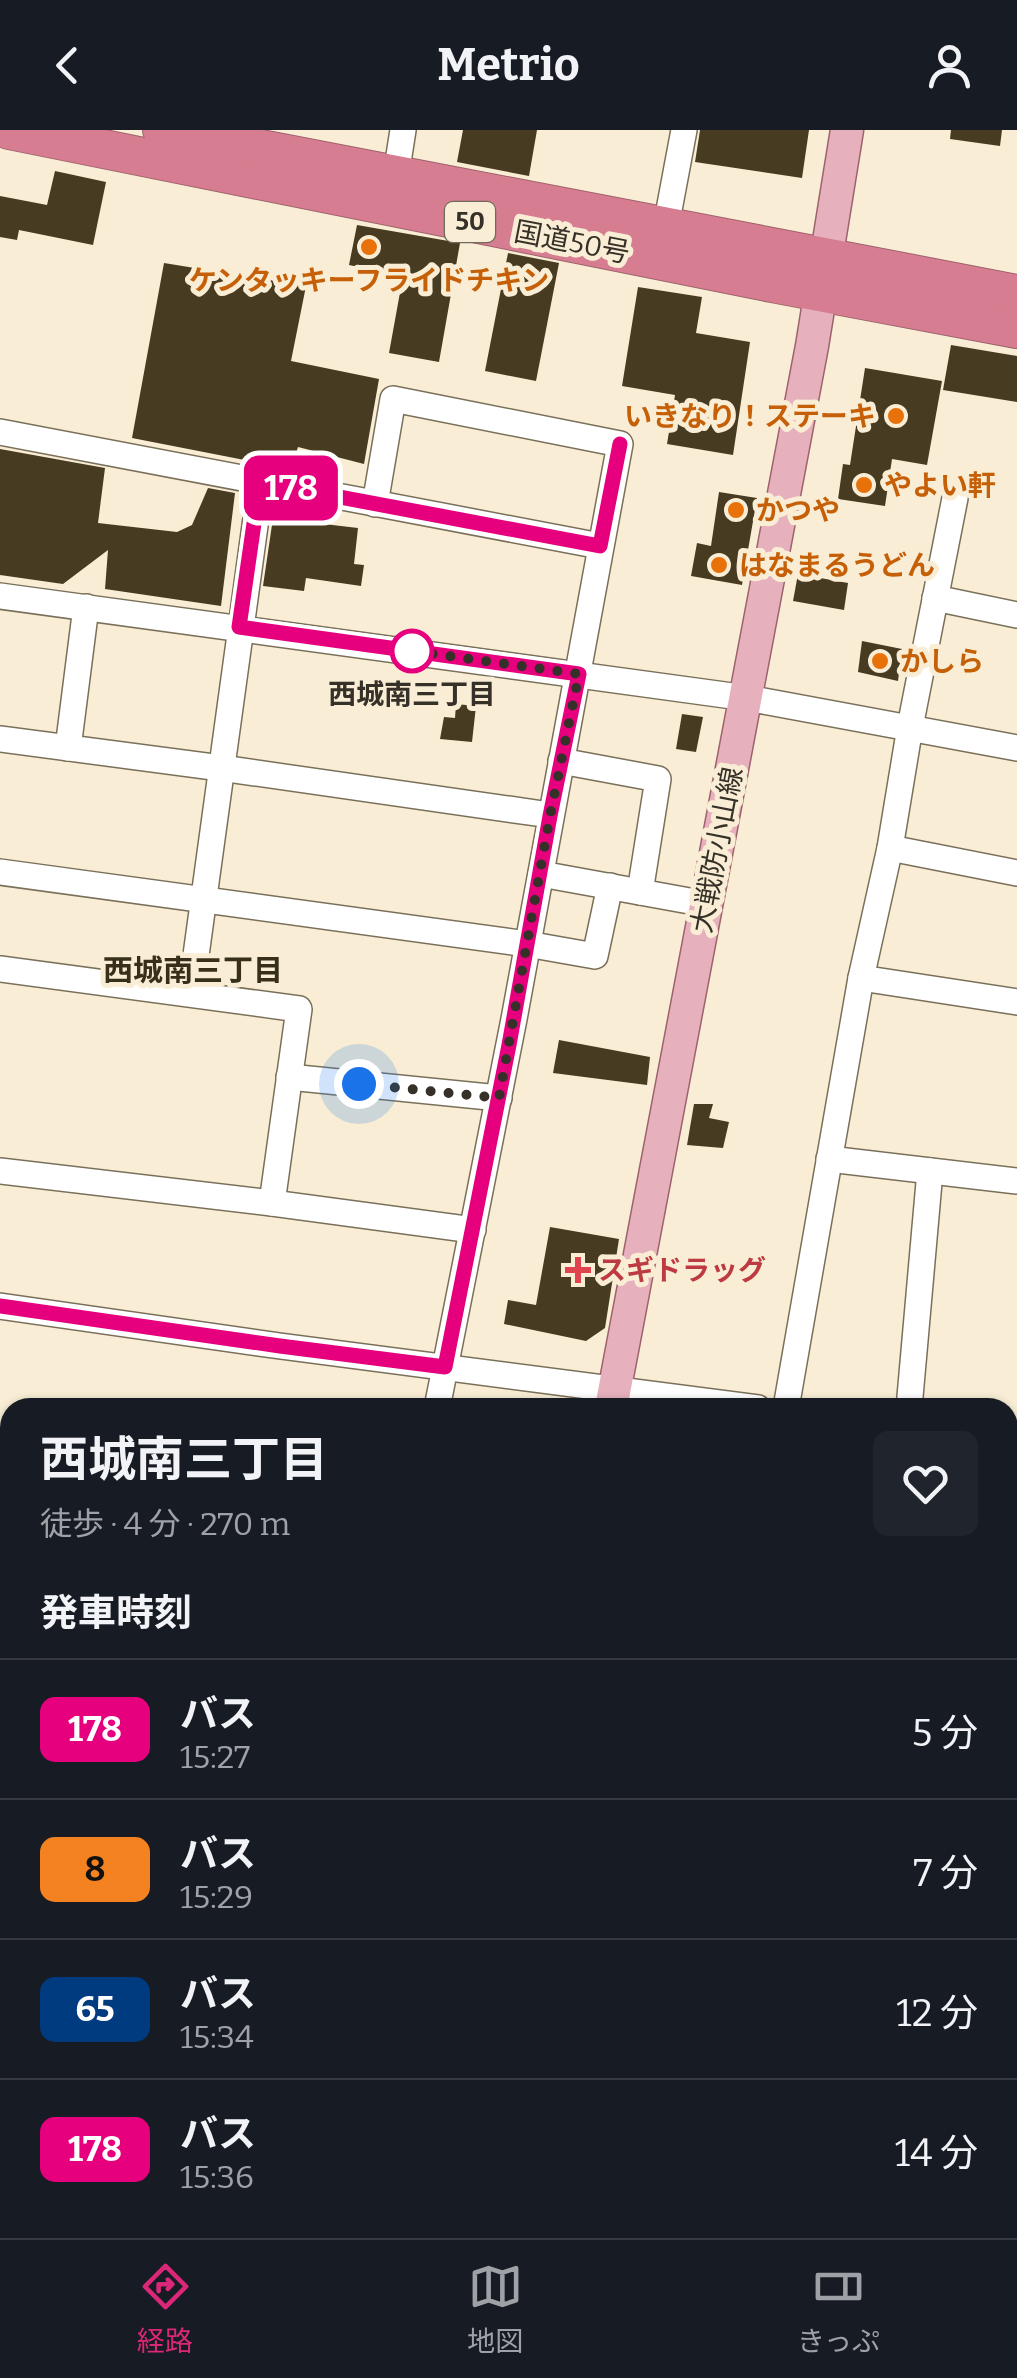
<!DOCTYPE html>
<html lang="ja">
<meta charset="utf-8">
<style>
:root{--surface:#171b24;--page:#20242c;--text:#f1f3f6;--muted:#9ea1a6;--line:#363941;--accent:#db2777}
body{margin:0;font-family:Bitter,"Noto Sans JP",serif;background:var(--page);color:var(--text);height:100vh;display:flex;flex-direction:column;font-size:38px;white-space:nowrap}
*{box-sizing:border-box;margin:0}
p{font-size:32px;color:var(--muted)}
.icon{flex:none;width:55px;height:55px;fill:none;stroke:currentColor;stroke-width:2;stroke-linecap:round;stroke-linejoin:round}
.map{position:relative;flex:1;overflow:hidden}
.drawer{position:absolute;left:0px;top:1268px;width:1018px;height:842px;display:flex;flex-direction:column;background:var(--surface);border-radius:30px 30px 0 0;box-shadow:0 2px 8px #0004}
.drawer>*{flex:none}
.badge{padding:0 20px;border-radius:15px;font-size:35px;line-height:65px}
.you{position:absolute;width:50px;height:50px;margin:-25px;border:8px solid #fff;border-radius:50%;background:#1a73e8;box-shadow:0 0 0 15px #1a73e833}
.map>.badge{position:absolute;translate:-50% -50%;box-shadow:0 0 0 5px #fff}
h2{padding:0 40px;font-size:38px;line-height:90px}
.round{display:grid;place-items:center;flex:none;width:105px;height:105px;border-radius:15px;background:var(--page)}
.summary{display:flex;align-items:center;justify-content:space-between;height:170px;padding:0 40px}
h1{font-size:48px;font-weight:700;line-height:75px}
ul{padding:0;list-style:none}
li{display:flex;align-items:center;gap:30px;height:140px;padding:0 40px;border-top:2px solid var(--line)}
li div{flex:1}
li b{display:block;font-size:38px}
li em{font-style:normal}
li .badge{min-width:110px;font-weight:700;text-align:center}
header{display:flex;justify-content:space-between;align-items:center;height:130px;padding:0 40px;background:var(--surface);font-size:45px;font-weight:700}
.dock{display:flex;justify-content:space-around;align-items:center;height:140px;border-top:2px solid var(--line);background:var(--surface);font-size:28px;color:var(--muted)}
.dock a{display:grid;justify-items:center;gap:5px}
.dock .current{color:var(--accent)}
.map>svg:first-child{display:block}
.building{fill:#473c21}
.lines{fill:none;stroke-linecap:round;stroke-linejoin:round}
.minor-casing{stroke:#7a705a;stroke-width:28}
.major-casing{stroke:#9e626c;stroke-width:35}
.highway-casing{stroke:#9e626c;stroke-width:40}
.minor{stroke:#fff;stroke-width:25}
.major{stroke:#e6b1bd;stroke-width:32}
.highway{stroke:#d67d91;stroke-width:38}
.line-casing{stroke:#fff;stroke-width:22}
.line{stroke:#e6007e;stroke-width:15}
.walk{stroke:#363128;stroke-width:10;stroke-dasharray:0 18}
.food-dot{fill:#e8710a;stroke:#f9eed5;stroke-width:4}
.stop-dot{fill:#fff;stroke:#e6007e;stroke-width:5}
.health-dot{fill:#e0444e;stroke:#f9eed5;stroke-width:4}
.labels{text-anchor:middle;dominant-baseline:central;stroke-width:10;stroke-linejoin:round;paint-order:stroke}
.shield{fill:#f9eed5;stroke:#706a5c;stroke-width:2.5}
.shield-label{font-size:25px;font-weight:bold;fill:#363128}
.street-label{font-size:28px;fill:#363128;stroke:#f9eed5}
.food-label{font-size:28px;font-weight:bold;fill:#c56008;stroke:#f9eed5;text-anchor:start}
.stop-label{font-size:28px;font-weight:bold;fill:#363128;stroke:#f9eed5}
.health-label{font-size:28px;font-weight:bold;fill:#be3a42;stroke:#f9eed5;text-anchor:start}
.neighbourhood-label{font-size:30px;font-weight:bold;fill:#372f1a;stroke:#f9eed5}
</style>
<header><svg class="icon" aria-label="back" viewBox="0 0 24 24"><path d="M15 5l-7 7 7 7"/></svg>Metrio<svg class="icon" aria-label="person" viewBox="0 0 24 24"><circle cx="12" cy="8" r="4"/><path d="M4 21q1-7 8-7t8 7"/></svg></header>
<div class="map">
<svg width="1017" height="2108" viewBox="0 0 1017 2108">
<rect width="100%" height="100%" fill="#f9eed5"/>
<!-- building -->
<g class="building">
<polygon points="463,0 537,0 529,46 457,32"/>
<polygon points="700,0 809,0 802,48 695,32"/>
<polygon points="951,0 1002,0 1000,16 950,9"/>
<polygon points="55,41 106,52 93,115 19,100 17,110 0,107 0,66 47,75"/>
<polygon points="357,95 460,113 439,232 389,223 403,146 349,135"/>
<polygon points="508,123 559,133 536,251 485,241"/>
<polygon points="164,133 306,156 291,231 379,249 364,334 298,317 291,339 132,308"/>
<polygon points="638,157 702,167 696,203 750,212 733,325 667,314 675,265 622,256"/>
<polygon points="951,215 1017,226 1017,272 943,260"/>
<polygon points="865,238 942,251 927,335 892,329 885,376 838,369 843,334 850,335"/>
<polygon points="0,319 105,338 98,393 177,402 192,395 208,358 235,363 221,476 105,459 108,420 63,454 0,445"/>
<polygon points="719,362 757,368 742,455 691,446 697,413 711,416"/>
<polygon points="273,388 358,398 354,434 364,435 361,456 306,448 304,461 263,456"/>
<polygon points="798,444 848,453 844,480 793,471"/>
<polygon points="862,511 902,519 898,551 858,542"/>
<polygon points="456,574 476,576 472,612 440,609 444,587 455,588"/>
<polygon points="682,584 703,587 696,622 676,619"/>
<polygon points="559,910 650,927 647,955 553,943"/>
<polygon points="694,974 713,974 709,988 729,992 723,1018 687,1015"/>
<polygon points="550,1097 619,1109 605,1198 586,1211 504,1194 508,1170 536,1175"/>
</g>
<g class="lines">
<defs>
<g id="minor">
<polyline points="396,45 403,0"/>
<polyline points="666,96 684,0"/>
<polyline points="0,302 600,416"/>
<polyline points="375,374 393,269 620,314 514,889 437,1278"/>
<polyline points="0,466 747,568 1017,618"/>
<polyline points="935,468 1017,485"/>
<polyline points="0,609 221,638 550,685"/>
<polyline points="68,618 86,477"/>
<polyline points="561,631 658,649 640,762"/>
<polyline points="890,718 1017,743"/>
<polyline points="0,742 527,814 595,826 610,756"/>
<polyline points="541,744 706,774"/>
<polyline points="0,839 299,879 272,1073"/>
<polyline points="193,847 261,352"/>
<polyline points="861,848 1017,872"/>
<polyline points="289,947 499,968"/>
<polyline points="829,1029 1017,1051"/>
<polyline points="0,1041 272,1073 473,1100"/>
<polyline points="0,1176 280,1216 758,1278"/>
<polyline points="786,1278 861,848 890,718 910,597 955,368"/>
<polyline points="909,1278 930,1041"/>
<polyline points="0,1322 10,1323"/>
<polyline points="1008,1414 1017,1415"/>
<polyline points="0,1450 10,1451"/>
<polyline points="1008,1540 1017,1541"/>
<polyline points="0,1617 10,1618"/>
<polyline points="1008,1709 1017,1710"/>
<polyline points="0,1784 10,1785"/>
<polyline points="1008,1870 1017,1870"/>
<polyline points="0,1922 10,1923"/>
<polyline points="0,2055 10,2056"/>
<polyline points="282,2108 284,2100"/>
<polyline points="824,2108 824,2100"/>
<polyline points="971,2108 972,2100"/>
</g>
<g id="major">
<polyline points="611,1278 812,216 847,0"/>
<polyline points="454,2108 455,2100"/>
</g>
<g id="highway">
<polyline points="9,0 777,154 1017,199"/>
<polyline points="162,0 1017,164"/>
</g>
</defs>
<!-- minor casing -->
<use href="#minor" class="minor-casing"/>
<!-- major casing -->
<use href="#major" class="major-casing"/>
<!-- highway casing -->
<use href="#highway" class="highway-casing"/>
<!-- minor -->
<use href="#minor" class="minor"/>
<!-- major -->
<use href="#major" class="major"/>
<!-- highway -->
<use href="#highway" class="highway"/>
</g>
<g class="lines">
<defs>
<polyline id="line" points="0,1176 280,1216 445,1237 509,915 550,686 579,544 239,497 260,352 600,416 620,314"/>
</defs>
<!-- line casing -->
<use href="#line" class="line-casing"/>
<!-- line -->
<use href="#line" class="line"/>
<!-- walk -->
<polyline class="walk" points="359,954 499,968 550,686 579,544 412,521"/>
</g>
<!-- markers -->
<g class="food-dot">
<circle cx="369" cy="117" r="10"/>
<circle cx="896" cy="286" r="10"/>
<circle cx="864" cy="355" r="10"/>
<circle cx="736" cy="380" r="10"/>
<circle cx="719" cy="435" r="10"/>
<circle cx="880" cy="531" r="10"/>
</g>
<circle class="stop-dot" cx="412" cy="521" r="20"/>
<path class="health-dot" d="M573 1125h10v10h10v10h-10v10h-10v-10h-10v-10h10z"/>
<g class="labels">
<!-- shield labels -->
<rect class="shield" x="445" y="72" width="50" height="40" rx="8"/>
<g class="shield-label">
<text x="470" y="92">50</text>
</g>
<!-- street labels -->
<g class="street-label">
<text transform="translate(572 112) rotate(11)">国道50号</text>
<text transform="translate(717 720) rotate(-79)">大戦防小山線</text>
</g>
<!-- food labels -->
<g class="food-label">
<text x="369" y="150" text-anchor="middle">ケンタッキーフライドチキン</text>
<text x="876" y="286" text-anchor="end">いきなり！ステーキ</text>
<text x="884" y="355">やよい軒</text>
<text x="756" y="380">かつや</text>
<text x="739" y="435">はなまるうどん</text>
<text x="900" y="531">かしら</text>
</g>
<!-- stop labels -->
<g class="stop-label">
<text x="412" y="564">西城南三丁目</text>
</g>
<!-- health labels -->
<g class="health-label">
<text x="598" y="1140">スギドラッグ</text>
</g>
<!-- neighbourhood labels -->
<g class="neighbourhood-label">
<text x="193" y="841">西城南三丁目</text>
</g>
</g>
</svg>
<div class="you" style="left:359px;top:954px"></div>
<b class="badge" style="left:291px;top:358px;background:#e6007e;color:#fff">178</b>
<section class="drawer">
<div class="summary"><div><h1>西城南三丁目</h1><p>徒歩 · 4 分 · 270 m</p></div><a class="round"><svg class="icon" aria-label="heart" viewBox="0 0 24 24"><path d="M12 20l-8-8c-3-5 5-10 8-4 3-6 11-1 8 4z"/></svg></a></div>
<h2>発車時刻</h2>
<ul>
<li><span class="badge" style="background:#e6007e;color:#fff">178</span><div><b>バス</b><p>15:27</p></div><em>5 分</em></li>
<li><span class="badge" style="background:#f58220;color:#111">8</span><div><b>バス</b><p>15:29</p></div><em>7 分</em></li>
<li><span class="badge" style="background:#003b80;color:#fff">65</span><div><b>バス</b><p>15:34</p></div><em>12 分</em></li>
<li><span class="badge" style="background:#e6007e;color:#fff">178</span><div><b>バス</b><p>15:36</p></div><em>14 分</em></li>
</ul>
</section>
</div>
<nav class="dock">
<a class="current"><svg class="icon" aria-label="directions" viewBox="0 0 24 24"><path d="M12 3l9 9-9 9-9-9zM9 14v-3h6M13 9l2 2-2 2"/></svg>経路</a>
<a><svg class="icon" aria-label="map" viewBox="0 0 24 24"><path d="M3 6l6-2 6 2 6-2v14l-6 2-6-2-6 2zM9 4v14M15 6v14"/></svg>地図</a>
<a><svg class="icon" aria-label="tickets" viewBox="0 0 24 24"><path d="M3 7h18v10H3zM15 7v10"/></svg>きっぷ</a>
</nav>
